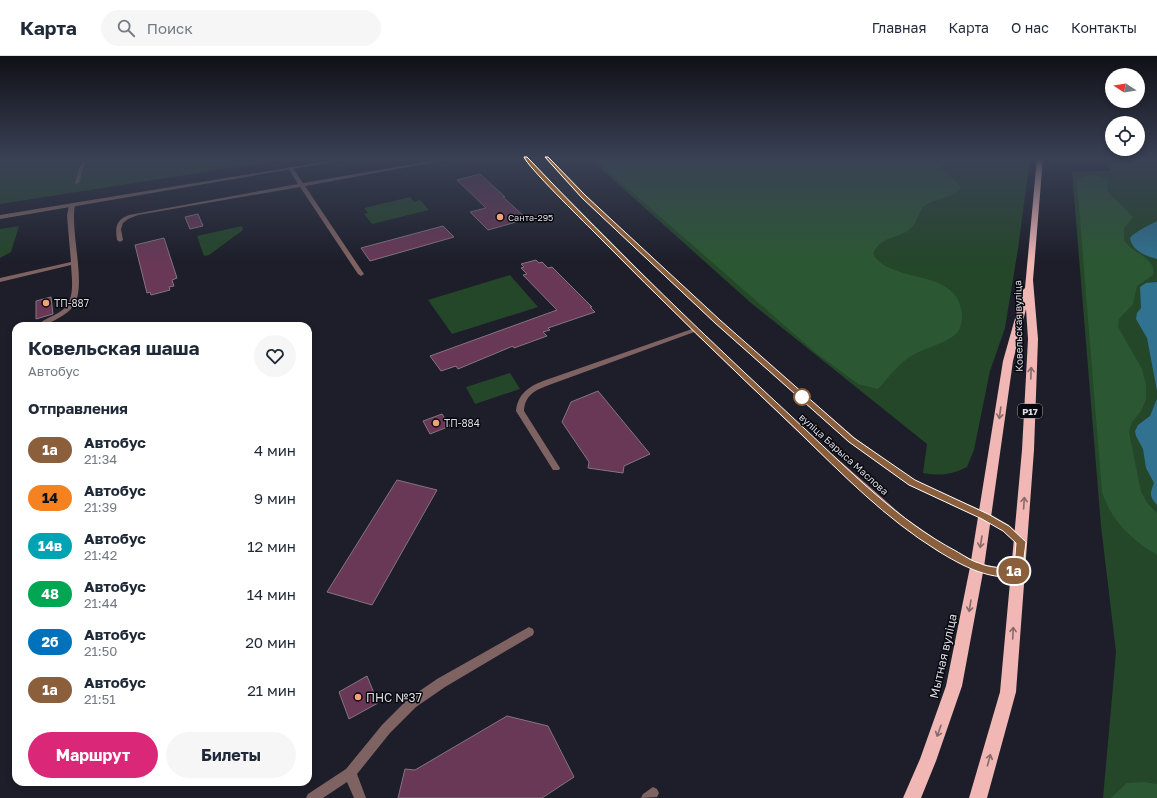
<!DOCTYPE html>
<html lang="ru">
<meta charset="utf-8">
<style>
:root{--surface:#fff;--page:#f6f6f7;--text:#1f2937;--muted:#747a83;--line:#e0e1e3;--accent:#db2777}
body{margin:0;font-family:"Golos Text",sans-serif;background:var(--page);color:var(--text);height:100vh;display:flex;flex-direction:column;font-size:15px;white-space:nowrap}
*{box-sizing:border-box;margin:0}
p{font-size:13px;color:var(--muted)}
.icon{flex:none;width:22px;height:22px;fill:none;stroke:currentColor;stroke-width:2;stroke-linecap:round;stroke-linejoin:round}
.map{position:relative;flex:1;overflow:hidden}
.details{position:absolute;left:12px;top:266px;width:300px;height:464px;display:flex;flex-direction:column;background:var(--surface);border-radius:12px;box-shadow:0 2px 6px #0003}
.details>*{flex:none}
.badge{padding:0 8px;border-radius:13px;font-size:14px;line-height:26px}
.needle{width:26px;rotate:282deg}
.tools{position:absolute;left:1105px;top:12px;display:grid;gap:8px}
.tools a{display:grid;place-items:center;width:40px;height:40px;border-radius:50%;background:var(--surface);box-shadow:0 2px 6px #0003;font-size:20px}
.map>.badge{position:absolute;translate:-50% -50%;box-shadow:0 0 0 2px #fff}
h2{padding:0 16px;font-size:15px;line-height:36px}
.round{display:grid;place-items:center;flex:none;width:42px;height:42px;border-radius:21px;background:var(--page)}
.headline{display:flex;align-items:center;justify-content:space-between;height:68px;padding:0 16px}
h1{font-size:19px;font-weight:700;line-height:30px}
.cta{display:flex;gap:8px;margin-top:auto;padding:8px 16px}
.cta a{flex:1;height:46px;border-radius:24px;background:var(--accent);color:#fff;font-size:16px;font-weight:700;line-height:46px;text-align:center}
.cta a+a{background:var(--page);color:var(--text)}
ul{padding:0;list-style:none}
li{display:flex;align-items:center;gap:12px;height:48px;padding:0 16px}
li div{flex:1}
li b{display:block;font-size:15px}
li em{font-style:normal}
li .badge{min-width:44px;font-weight:700;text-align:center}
header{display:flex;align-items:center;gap:24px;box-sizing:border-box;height:56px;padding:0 20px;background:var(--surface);border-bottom:1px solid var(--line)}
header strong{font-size:19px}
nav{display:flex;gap:22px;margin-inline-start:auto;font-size:14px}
.search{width:280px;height:36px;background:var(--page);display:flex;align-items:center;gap:10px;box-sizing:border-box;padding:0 14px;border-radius:22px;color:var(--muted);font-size:15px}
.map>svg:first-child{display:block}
.green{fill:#244629}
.forest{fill:#2b5832}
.water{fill:#30728f}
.building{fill:#683856;stroke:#84757e}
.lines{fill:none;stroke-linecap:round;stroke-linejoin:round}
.service{fill:#7f6362;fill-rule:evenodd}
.minor{fill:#7f6362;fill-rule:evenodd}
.secondary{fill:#b68987;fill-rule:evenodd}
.trunk{fill:#f0b7b4;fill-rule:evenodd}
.oneway{stroke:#886969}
.line{fill:#8b5e3c;stroke:#fff}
.poi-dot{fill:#f0a378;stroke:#08090e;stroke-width:1.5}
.stop-dot{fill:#fff;stroke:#8b5e3c;stroke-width:2}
.labels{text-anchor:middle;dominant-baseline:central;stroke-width:3;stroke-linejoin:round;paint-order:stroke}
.far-poi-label{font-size:9px;fill:#dbdce4;stroke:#08090e;text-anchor:start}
.shield{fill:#08090e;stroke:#9c9da4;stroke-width:1}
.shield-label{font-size:9px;font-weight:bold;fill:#dbdce4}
.poi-label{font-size:10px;fill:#dbdce4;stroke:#08090e;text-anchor:start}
.street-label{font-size:10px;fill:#dbdce4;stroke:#08090e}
.near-street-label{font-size:12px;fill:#dbdce4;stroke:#08090e}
.near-poi-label{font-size:12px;fill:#dbdce4;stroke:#08090e;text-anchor:start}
</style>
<header>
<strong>Карта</strong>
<div class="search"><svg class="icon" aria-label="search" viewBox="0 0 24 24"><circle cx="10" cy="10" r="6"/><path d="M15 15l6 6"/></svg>Поиск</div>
<nav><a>Главная</a><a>Карта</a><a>О нас</a><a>Контакты</a></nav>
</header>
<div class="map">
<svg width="1157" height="742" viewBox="0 0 1157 742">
<rect width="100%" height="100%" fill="#1d1e2a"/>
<!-- green -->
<g class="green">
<polygon points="0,102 295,102 0,148"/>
<path d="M589,102H1030L1018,193L1005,272L990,315L974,394L967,411C950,419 942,420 923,417L927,388L751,247Z"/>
<polygon points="1113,102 1157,102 1157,742 1103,742 1116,596 1101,470 1072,116 1110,115"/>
<polygon points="410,141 414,146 420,144 429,154 372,168 364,158 368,157 364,152"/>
<polygon points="19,170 11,196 0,202 0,173"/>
<polygon points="242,170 243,174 209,199 204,200 197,180"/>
<polygon points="510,219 538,251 452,278 428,244"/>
<polygon points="510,317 520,333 475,348 466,331"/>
</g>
<!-- forest -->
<g class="forest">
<path d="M593,102H947L941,112L960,129V133C951,143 938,142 927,148C917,154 919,167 910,173C897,184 881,179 873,198C891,229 958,211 962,258C962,265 961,274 956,278C944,288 927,291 913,299C899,307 889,321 878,333L858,328L816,297Z"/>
<path d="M1090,119L1098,120L1108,124L1107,135L1133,161L1124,172V184C1133,198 1157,202 1153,219L1137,230L1133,248L1119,263L1118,271L1142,313L1146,328V343L1141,355L1132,366L1129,376L1141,436L1148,448L1157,457V499C1132,484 1111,465 1102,436L1077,126L1080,122Z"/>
<polygon points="1144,726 1157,728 1157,742 1111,742 1127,727"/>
</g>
<!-- water -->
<g class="water">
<path d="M1157,165V203C1146,200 1132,195 1130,182C1133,177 1151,168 1157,165Z"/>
<polygon points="1157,226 1157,335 1147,282 1136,263 1137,257 1141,252 1140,231 1146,227"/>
<path d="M1157,343V449C1149,440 1150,437 1154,427L1146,412L1143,393L1136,380L1135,375L1138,369L1150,360Z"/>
</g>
<!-- building -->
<g class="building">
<polygon points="480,118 505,141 503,141 527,163 488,174 470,156 486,152 457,124"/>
<polygon points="198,158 203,170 190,173 185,161"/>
<polygon points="443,170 454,181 370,205 361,192"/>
<polygon points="164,182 177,222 172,224 174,230 169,231 170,234 151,239 150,236 147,237 135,189"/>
<polygon points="536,204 539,207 542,206 548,212 552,211 592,251 590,251 595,256 548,272 550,274 543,276 547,280 514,292 513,290 458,313 456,310 441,315 430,300 557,254 523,219 527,218 521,212 524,211 521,208"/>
<polygon points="51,241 53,258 36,263 36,245"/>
<polygon points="598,335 650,398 624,410 623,417 588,412 589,406 562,366 571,346"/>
<polygon points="442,358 450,370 430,378 423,365"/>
<polygon points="397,424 437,434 372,549 327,536"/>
<polygon points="367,620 378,647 349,663 339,636"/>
<polygon points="507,660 548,670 574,721 542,742 398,742 405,713 415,714"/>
</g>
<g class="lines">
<!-- service -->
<g class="service">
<polygon points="4,102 9,102 0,107 0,104"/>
<polygon points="85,102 89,102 83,112 79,127 75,128 79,112"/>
<path d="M449,102H457L305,130L364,218L361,220L358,218L300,131L138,159L128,163L123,167L121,173L123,184L120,186L117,184C115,171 116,164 129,159L298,128L288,112L290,111H292L303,127Z"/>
<path d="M72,147L75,149C70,176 86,226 75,247C71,255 64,259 57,263C49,267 45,270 37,270C42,264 51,261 58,257C76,248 72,226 71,209L0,226V222L71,206L67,160L69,149Z"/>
<path d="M695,272L697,273V275L549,329C535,334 525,339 524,355L560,412L559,414H553L516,355C518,338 528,331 543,325Z"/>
<polygon points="529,571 533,573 534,576 533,579 445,631 416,651 390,677 357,718 366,742 354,742 347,726 323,742 306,742 308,738 346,713 382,669 408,643 437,623"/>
<polygon points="653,731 657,733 659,737 657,741 641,742 643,738"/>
</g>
<!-- minor -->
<polygon class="minor" points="348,102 356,102 0,163 0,159"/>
<!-- secondary -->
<g class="secondary">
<polygon points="524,102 528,102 697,273 824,391 904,461 944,489 979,507 1000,512 1019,511 1022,512 1024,515 1022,518 1000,520 974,514 938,495 898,467 818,395 693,275"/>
<polygon points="544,102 548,102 586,140 719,265 855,382 915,425 988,457 1009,469 1024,483 1026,486 1024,489 1021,490 1018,489 1003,475 982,463 909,429 849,386 715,267 582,142"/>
</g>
<!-- trunk -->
<polygon class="trunk" points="1037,102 1043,102 1033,224 1038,283 1034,394 1016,636 987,742 969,742 1000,636 1022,394 1028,283 1026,253 1013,305 984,511 962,630 936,705 921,742 903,742 920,703 946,630 970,511 1003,305 1023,234 1025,232"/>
</g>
<!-- one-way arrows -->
<defs><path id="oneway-shaft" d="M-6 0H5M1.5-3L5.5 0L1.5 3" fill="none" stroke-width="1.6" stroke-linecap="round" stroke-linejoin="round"/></defs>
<g class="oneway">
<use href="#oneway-shaft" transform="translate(1031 317) rotate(-88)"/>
<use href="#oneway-shaft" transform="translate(1000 357) rotate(98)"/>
<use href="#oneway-shaft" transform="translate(1024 447) rotate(-86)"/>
<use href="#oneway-shaft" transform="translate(981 486) rotate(99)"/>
<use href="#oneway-shaft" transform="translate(970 550) rotate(99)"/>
<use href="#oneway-shaft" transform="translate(1013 577) rotate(-87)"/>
<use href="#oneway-shaft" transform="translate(939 675) rotate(109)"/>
<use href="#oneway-shaft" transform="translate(989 704) rotate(-75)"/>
</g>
<!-- sky -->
<linearGradient id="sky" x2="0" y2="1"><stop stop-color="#101017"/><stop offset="0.5" stop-color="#3a4155"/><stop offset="1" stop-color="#3a4155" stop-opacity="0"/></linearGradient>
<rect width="1157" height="206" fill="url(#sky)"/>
<!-- line -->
<path class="line" d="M524,101H527C616,195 710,285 805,373C852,417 899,465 956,495C963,499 971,505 979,507C990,512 1003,512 1014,511L1016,487L1003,475L982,463L909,429L849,386L715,267L582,142L545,101H548L586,140L720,264L854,382L915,424L988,458L1009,470L1026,486L1022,518C994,528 961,509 938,495C886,463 842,418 799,376C729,310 661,244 594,176C582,164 527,110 524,101Z"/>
<!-- markers -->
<g class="poi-dot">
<circle cx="500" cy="161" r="4"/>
<circle cx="46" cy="247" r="4"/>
<circle cx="436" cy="367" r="4"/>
<circle cx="358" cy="641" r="4"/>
</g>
<circle class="stop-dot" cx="802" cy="341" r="8"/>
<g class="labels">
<!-- far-poi labels -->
<g class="far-poi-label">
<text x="508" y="161">Санта-295</text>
</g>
<!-- shield labels -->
<rect class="shield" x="1018" y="348" width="24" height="14" rx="3"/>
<g class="shield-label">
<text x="1030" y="355">Р17</text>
</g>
<!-- poi labels -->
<g class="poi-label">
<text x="54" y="247">ТП-887</text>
<text x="444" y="367">ТП-884</text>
</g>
<!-- street labels -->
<g class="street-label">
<text transform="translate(1018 270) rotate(-91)">Ковельская вуліца</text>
<text transform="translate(844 398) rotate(42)">вуліца Барыса Маслова</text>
</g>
<!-- near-street labels -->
<g class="near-street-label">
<text transform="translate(943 600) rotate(-77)">Мытная вуліца</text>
</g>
<!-- near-poi labels -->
<g class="near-poi-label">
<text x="366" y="641">ПНС №37</text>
</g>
</g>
</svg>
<div class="tools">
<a><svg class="needle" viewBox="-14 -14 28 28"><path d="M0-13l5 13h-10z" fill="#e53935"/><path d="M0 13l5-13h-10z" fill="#747a83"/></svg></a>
<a><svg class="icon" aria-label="locate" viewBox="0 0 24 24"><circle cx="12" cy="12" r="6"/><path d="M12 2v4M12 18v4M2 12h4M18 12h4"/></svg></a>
</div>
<b class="badge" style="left:1014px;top:515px;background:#8b5e3c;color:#fff">1а</b>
<section class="details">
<div class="headline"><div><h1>Ковельская шаша</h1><p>Автобус</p></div><a class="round"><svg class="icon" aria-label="heart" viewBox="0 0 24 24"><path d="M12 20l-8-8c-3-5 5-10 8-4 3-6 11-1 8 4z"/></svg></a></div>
<h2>Отправления</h2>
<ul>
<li><span class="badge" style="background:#8b5e3c;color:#fff">1а</span><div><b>Автобус</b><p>21:34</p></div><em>4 мин</em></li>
<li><span class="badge" style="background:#f58220;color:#111">14</span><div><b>Автобус</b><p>21:39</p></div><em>9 мин</em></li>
<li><span class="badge" style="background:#00a3b4;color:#fff">14в</span><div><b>Автобус</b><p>21:42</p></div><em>12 мин</em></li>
<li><span class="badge" style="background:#00a651;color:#fff">48</span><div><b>Автобус</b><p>21:44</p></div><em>14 мин</em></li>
<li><span class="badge" style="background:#0072bc;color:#fff">2б</span><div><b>Автобус</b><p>21:50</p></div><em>20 мин</em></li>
<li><span class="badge" style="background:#8b5e3c;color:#fff">1а</span><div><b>Автобус</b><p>21:51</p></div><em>21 мин</em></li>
</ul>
<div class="cta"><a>Маршрут</a><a>Билеты</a></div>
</section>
</div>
